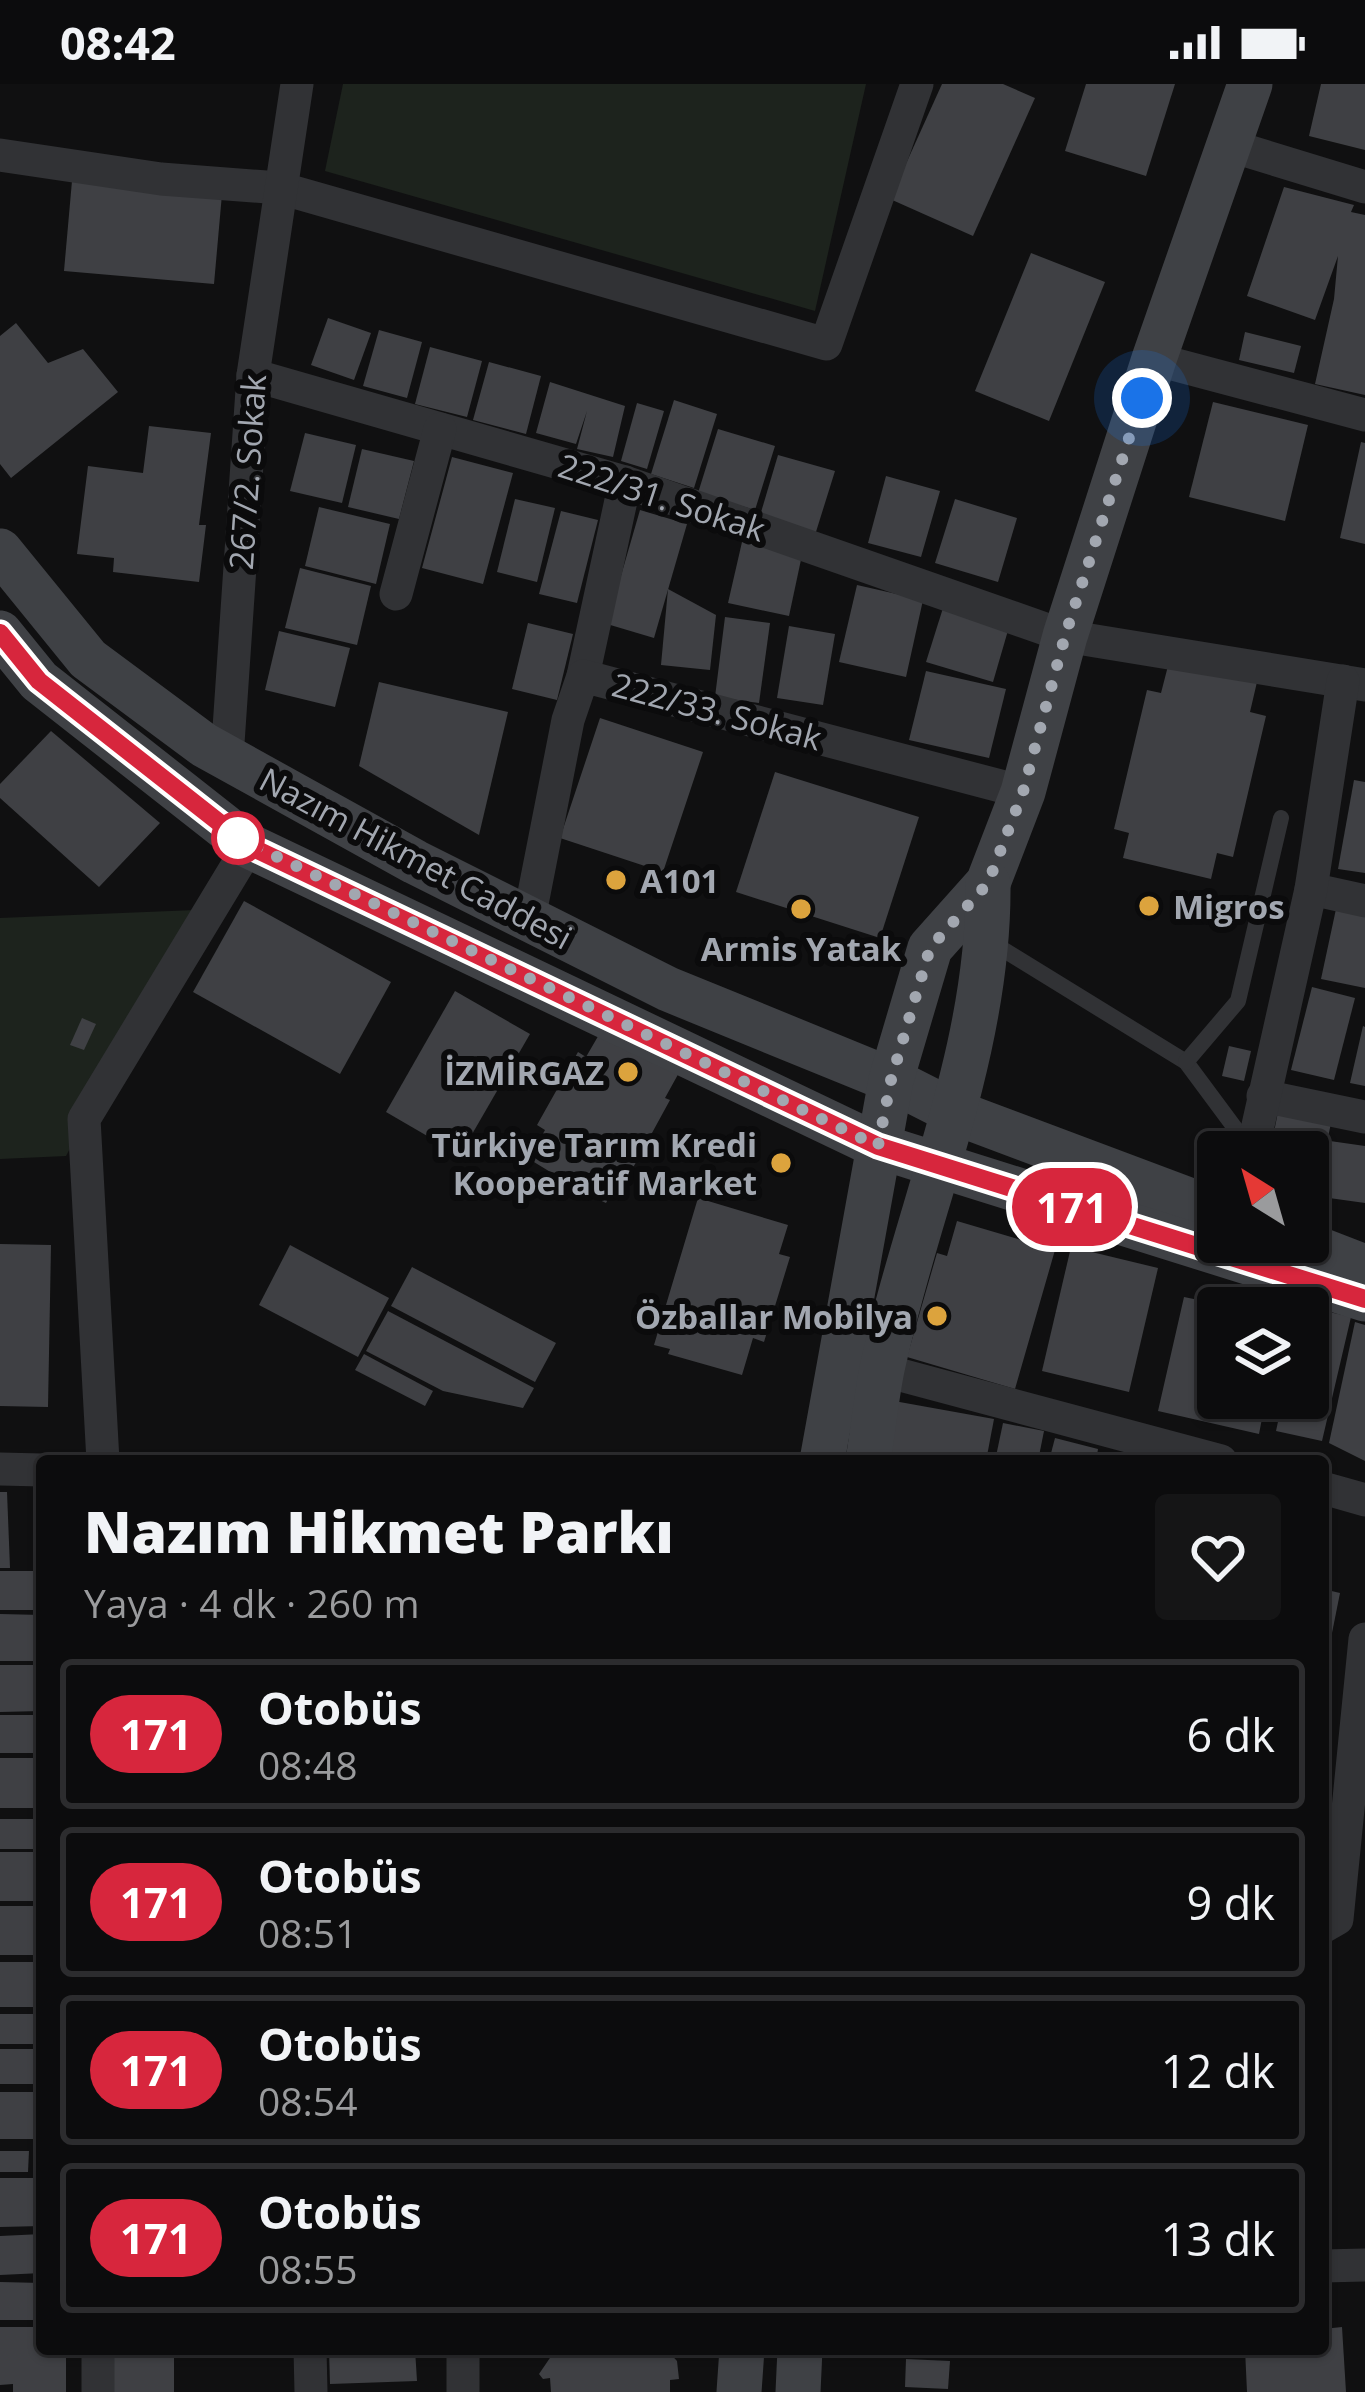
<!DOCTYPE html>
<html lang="tr">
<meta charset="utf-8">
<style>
:root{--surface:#0c0c0d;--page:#151516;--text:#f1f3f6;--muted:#9a9b9d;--line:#2c2c2e}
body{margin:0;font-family:"Open Sans",sans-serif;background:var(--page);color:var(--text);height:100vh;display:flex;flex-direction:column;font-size:45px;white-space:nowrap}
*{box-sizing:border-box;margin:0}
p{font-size:39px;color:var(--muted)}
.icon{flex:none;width:66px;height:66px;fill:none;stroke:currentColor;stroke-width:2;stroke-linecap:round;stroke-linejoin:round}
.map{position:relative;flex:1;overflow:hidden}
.details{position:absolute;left:36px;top:1371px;width:1293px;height:900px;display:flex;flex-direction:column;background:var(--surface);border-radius:12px;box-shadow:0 3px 9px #0004,0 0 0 3px var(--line)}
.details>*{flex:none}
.badge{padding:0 24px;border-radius:39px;font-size:42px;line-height:78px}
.needle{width:78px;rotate:323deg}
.controls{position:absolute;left:1197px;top:1047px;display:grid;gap:24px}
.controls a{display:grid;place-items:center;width:132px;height:132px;border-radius:12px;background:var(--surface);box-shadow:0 3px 9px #0004,0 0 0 3px var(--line);font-size:60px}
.you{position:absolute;width:60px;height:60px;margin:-30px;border:9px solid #fff;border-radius:50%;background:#1a73e8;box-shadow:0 0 0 18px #1a73e833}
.map>.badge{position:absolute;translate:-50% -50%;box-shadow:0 0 0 6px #fff}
.round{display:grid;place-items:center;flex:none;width:126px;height:126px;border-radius:12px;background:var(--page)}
.headline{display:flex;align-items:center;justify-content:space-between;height:204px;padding:0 48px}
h1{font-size:57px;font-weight:800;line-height:90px}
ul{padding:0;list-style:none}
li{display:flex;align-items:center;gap:36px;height:150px;margin:0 24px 18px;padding:0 24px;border:6px solid var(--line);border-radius:12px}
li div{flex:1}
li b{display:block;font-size:45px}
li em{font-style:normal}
li .badge{min-width:132px;font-weight:700;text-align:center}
.status{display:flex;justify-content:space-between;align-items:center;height:84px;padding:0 60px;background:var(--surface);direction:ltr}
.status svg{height:33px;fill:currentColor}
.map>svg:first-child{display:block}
.green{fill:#1d231d}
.building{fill:#3f4044}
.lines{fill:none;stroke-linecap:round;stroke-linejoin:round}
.lane{stroke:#313235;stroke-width:16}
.street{stroke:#313235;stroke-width:33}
.secondary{stroke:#3f4145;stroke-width:45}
.line-casing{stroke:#fff;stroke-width:27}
.line{stroke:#d7263d;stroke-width:18}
.walk{stroke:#a2a7b0;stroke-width:12;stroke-dasharray:0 21.6}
.stop-dot{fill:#fff;stroke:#d7263d;stroke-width:6}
.poi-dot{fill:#dca33d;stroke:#0b0b0c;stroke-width:4.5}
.labels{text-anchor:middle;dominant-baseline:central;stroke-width:12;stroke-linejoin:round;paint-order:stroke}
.street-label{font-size:33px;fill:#a2a7b0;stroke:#0b0b0c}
.poi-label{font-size:33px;font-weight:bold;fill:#a2a7b0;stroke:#0b0b0c;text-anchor:end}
</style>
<div class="status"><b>08:42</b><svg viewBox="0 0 49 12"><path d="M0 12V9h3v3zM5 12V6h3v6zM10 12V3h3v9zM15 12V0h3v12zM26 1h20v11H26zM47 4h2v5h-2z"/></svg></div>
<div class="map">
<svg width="1365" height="2308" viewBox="0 0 1365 2308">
<rect width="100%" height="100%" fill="#101011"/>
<!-- green -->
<g class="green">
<polygon points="343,0 866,0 815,227 325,87"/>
<polygon points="195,826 66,1072 0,1075 0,834"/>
</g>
<!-- building -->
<g class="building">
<polygon points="942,0 1003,0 1035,14 973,152 890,115"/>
<polygon points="1086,0 1175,0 1146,92 1065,67"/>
<polygon points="1321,0 1365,0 1365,66 1309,52"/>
<polygon points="72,97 222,110 214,200 64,187"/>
<polygon points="1284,103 1354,121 1351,128 1365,131 1365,311 1315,300 1334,215 1338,172 1315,236 1247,212"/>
<polygon points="1031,169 1105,198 1049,337 975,307"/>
<polygon points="328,234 371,249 354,296 311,281"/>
<polygon points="16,239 48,279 83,265 118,308 11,394 0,380 0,252"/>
<polygon points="379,246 422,258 407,314 363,302"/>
<polygon points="1245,248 1301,262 1294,289 1239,276"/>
<polygon points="430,263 482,277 467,333 415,320"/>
<polygon points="489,278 541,292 526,350 473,336"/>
<polygon points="550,298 625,322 613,373 577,365 587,327 576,360 536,349"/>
<polygon points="674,316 717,330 694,404 651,390"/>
<polygon points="1213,318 1308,341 1285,437 1189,413"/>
<polygon points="637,319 664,327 647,385 621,377"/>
<polygon points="149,342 211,349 199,441 206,441 199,498 113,488 114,474 77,470 88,382 143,389"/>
<polygon points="718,345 775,362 755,426 698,409"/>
<polygon points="305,349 356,361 342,419 290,407"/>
<polygon points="1361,358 1365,359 1365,460 1340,454"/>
<polygon points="362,365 414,377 399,435 348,423"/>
<polygon points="778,371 835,387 815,451 759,435"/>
<polygon points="452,373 513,389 483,500 422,484"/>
<polygon points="886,392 940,407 921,473 868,459"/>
<polygon points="515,415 555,424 537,498 497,488"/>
<polygon points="955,415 1017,434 998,498 935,479"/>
<polygon points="319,423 390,440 376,500 305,482"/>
<polygon points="640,426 687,440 654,554 607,540"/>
<polygon points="561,427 598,436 577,519 539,510"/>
<polygon points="742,458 802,471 789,532 728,519"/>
<polygon points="300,484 371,502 357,561 285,544"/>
<polygon points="857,501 923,516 906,593 839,578"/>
<polygon points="668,505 716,531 710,586 661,581"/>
<polygon points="943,524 1009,543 993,598 926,578"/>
<polygon points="725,533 770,539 759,619 715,613"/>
<polygon points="528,539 573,550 557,616 512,605"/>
<polygon points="789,542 835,550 823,621 777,614"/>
<polygon points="279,547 350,564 335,623 265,606"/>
<polygon points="1169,578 1257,598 1250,628 1266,632 1233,773 1217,769 1211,795 1123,774 1129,749 1114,745 1147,606 1161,609"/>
<polygon points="926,587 1006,605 989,674 909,656"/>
<polygon points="379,598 508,628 479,751 359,682"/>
<polygon points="600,634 703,668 663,788 560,754"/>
<polygon points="51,647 160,739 99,803 0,714 0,700"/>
<polygon points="775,688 919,733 880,854 736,808"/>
<polygon points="1354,696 1365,698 1365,789 1338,785"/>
<polygon points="244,817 391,898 340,990 193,908"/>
<polygon points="1336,825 1365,831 1365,904 1321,895"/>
<polygon points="1312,903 1355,914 1334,996 1291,986"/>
<polygon points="455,907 530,950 460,1071 386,1028"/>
<polygon points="82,934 96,940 84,966 70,961"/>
<polygon points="604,942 681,985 665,1014 670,1016 629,1091 623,1088 606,1119 550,1093 552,1089 529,1075 545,1046 537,1041 578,968 586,973"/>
<polygon points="1363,942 1365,943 1365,1002 1350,999"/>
<polygon points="1229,962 1251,967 1244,997 1222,992"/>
<polygon points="1278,1028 1331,1039 1321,1087 1308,1084 1308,1068 1270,1068"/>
<polygon points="1330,1057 1365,1062 1365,1119 1322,1113"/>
<polygon points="698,1114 788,1141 779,1170 790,1173 764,1258 753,1254 742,1291 668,1270 670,1265 654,1261"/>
<polygon points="957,1137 1055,1166 1015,1305 907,1273 937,1169 947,1172"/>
<polygon points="0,1160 51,1161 48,1323 0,1322"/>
<polygon points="290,1161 389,1214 358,1273 259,1221"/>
<polygon points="1071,1163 1158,1184 1129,1308 1042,1287"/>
<polygon points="412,1183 556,1259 535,1298 391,1222"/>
<polygon points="1184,1213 1218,1220 1218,1314 1266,1314 1259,1350 1158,1327"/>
<polygon points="1308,1223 1351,1233 1322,1357 1276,1347 1283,1314 1308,1314"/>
<polygon points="388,1227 534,1304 523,1324 443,1307 366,1267"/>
<polygon points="1355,1238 1365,1241 1365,1377 1329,1359"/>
<polygon points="364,1270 433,1307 425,1322 355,1286"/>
<polygon points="894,1317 994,1335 986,1377 882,1377"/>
<polygon points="1003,1339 1044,1347 1038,1377 995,1377"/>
<polygon points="1055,1354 1098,1365 1096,1377 1049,1377"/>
<polygon points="0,1408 7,1408 10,1484 0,1484"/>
<rect x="0" y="1487" width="42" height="39"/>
<polygon points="1323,1505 1340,1509 1325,1584 1323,1584"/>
<polygon points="0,1530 42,1531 42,1577 0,1577"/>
<polygon points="0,1581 42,1581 42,1627 0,1628"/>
<rect x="0" y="1631" width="42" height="38"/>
<rect x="0" y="1674" width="42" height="50"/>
<rect x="0" y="1735" width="42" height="30"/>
<polygon points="0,1768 38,1768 37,1817 0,1817"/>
<rect x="0" y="1822" width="42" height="49"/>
<rect x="0" y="1878" width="42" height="45"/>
<rect x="0" y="1930" width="42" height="30"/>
<rect x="0" y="1965" width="42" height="35"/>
<rect x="0" y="2008" width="42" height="47"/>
<polygon points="0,2067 29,2067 28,2088 0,2088"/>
<polygon points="0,2094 42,2094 42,2142 0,2143"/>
<polygon points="42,2150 42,2189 0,2191 0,2152"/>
<polygon points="0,2198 42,2199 42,2236 0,2236"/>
<polygon points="0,2243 42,2243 42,2265 66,2265 66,2308 13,2308 13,2300 0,2301"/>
<polygon points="1342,2243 1346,2308 1247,2308 1245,2265 1323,2265 1323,2245"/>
<polygon points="329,2265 415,2265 417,2297 330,2300"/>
<polygon points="556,2265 666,2265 677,2277 679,2295 670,2296 670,2308 551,2308 550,2294 543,2295 539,2290"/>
<polygon points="174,2273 174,2308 106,2308 106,2274"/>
<polygon points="906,2275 950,2277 948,2305 905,2303"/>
</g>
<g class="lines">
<!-- lane -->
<g class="lane">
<polyline points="991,858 1186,978 1252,1067"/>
<polyline points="1186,978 1238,917 1281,734"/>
</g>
<!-- street -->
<g class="street">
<polyline points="1231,62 1365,103"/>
<polyline points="0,71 161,95 280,104 826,260 917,0"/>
<polyline points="1154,275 1365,331"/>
<polyline points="253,291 625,398 1065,552 1365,601"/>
<polyline points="396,510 440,345"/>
<polyline points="583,592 625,398"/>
<polyline points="227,674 253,291 297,0"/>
<polyline points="1311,805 1365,817"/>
<polyline points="529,835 568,636 583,592 1023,708"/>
<polyline points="1263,1012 1365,1033"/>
<polyline points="1252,1068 1311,805 1343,597"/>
<polyline points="882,1286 1221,1377"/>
<polyline points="103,1377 84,1035 249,762"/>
<polyline points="0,1385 42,1386"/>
<polyline points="1323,1404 1365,1416"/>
<polyline points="1323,1843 1337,1835 1365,1555"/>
<polyline points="1323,2182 1365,2181"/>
<polyline points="98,2265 98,2308"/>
<polyline points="310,2265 311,2308"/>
<polyline points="463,2265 463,2308"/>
</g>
<!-- secondary -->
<g class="secondary">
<polyline points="0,467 88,575 204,661 415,778 668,905 891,996 954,1028 1218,1127"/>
<polyline points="0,549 39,597 249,762 878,1062 1365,1215"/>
<polyline points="1300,1158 1365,1183"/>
<polyline points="822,1377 891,996 930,864 988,799 1023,708 1065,552 1154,275 1250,0"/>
<path d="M868,1377C873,1347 876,1315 882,1285C917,1124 990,966 988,799"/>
<polyline points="739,2308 742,2265"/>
<polyline points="798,2308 800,2265"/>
</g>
</g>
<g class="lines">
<defs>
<polyline id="line" points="0,549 39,597 249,762 878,1062 1365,1215"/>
</defs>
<!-- line casing -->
<use href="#line" class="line-casing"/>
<!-- line -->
<use href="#line" class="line"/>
<!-- walk -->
<polyline class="walk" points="238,754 878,1062 891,996 930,864 988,799 1023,708 1065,552 1142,314"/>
</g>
<!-- markers -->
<circle class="stop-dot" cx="238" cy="754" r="24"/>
<g class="poi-dot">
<circle cx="616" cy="796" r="12"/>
<circle cx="1149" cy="822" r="12"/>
<circle cx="801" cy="825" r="12"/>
<circle cx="628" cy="988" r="12"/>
<circle cx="781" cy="1079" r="12"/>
<circle cx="937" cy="1232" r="12"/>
</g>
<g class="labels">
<!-- street labels -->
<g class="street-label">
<text transform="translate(247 388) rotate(-86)">267/2. Sokak</text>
<text transform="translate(662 413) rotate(18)">222/31. Sokak</text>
<text transform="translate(717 627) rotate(15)">222/33. Sokak</text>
<text transform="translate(416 774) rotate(28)">Nazım Hikmet Caddesi</text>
</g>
<!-- poi labels -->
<g class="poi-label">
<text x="640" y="796" text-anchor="start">A101</text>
<text x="1173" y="822" text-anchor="start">Migros</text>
<text x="801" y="864" text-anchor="middle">Armis Yatak</text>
<text x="604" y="988">İZMİRGAZ</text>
<text x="757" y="1060">Türkiye Tarım Kredi<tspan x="757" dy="38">Kooperatif Market</tspan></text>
<text x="913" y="1232">Özballar Mobilya</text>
</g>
</g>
</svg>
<div class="controls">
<a><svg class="needle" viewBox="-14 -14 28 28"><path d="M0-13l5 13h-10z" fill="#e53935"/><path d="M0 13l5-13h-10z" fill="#9a9b9d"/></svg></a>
<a><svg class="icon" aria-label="layers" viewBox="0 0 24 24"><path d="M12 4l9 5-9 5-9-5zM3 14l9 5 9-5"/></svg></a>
</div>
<div class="you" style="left:1142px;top:314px"></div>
<b class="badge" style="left:1072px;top:1123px;background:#d7263d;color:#fff">171</b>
<section class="details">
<div class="headline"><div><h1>Nazım Hikmet Parkı</h1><p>Yaya · 4 dk · 260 m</p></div><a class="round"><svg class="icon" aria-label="heart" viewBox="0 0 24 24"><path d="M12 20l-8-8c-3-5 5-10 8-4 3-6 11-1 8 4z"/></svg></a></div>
<ul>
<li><span class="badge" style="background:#d7263d;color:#fff">171</span><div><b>Otobüs</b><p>08:48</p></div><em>6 dk</em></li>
<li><span class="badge" style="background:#d7263d;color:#fff">171</span><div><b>Otobüs</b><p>08:51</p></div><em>9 dk</em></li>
<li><span class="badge" style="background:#d7263d;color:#fff">171</span><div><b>Otobüs</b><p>08:54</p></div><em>12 dk</em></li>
<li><span class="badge" style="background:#d7263d;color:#fff">171</span><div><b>Otobüs</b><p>08:55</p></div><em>13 dk</em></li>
</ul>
</section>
</div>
